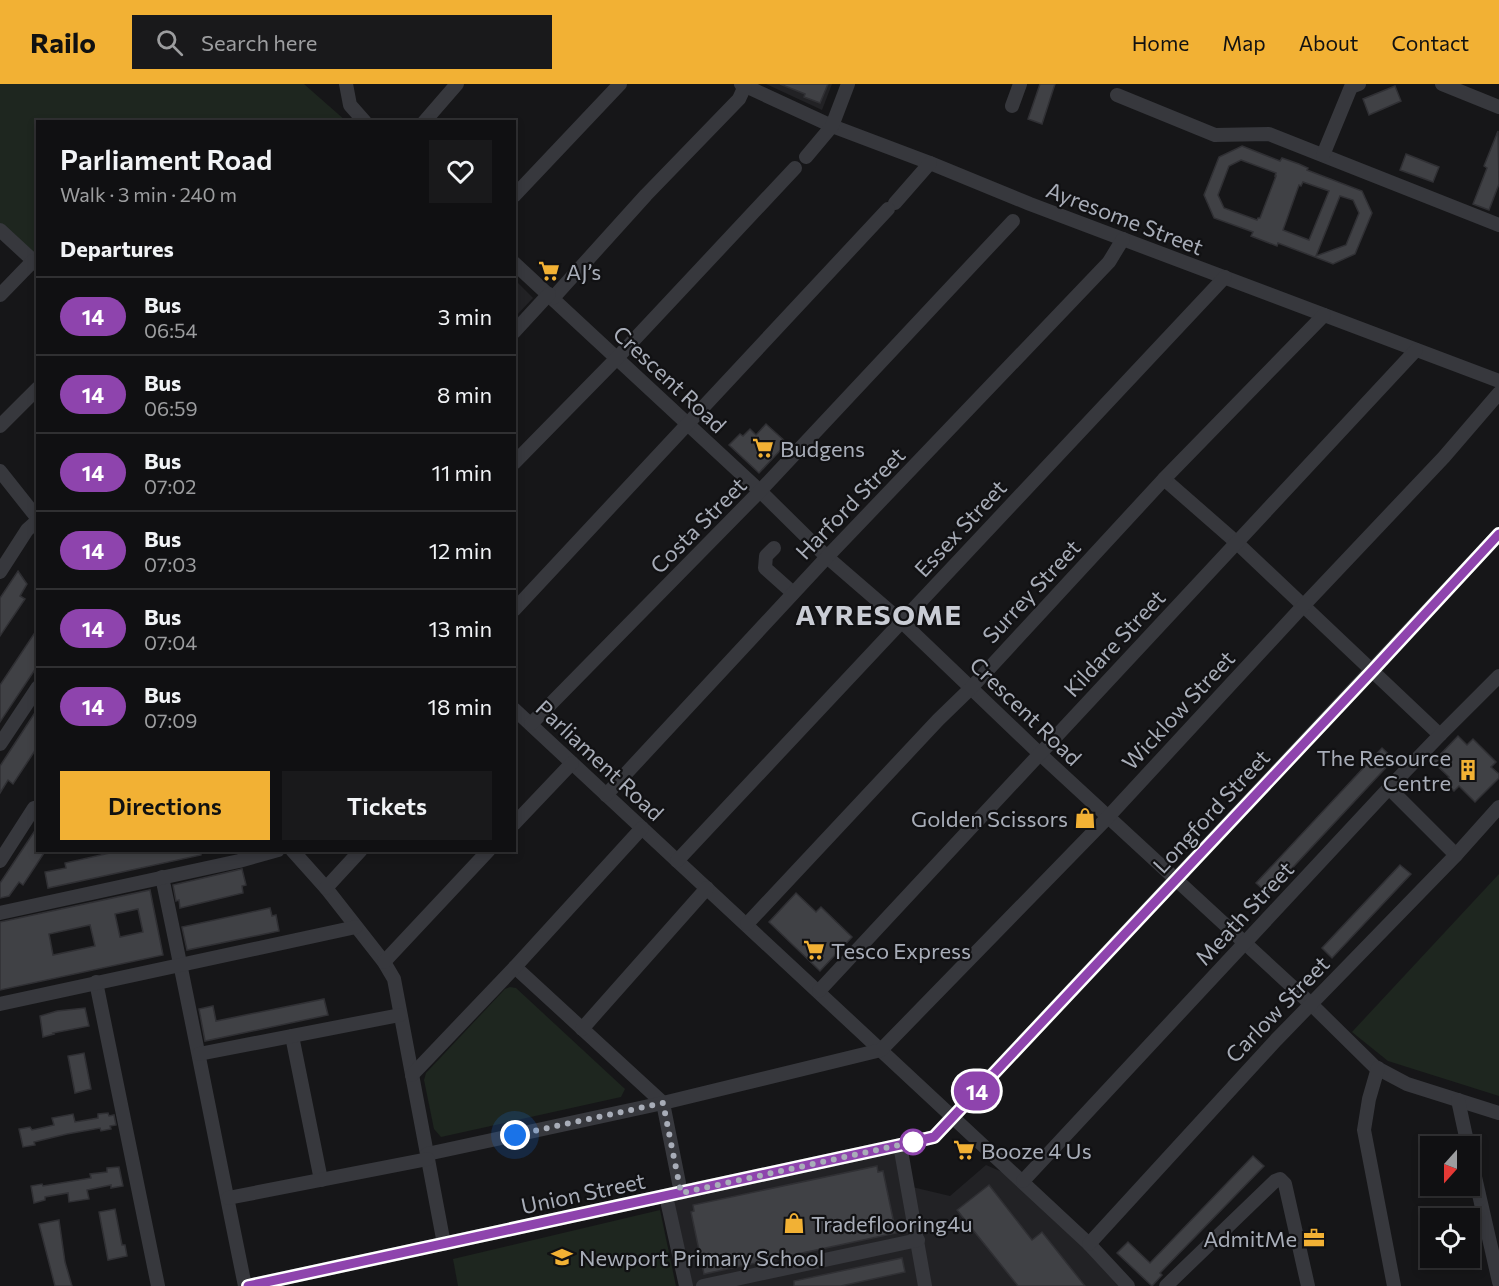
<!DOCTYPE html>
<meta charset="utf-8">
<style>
:root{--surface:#101012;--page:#19191b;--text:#f1f3f6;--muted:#9c9d9f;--line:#303032;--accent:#f2b134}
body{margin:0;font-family:Commissioner,sans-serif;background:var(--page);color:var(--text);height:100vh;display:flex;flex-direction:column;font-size:22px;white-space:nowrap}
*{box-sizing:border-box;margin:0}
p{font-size:20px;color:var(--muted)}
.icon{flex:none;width:33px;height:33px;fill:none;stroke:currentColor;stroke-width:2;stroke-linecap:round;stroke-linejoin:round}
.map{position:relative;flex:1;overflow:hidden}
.details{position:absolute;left:36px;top:36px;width:480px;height:732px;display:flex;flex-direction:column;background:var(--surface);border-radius:0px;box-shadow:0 3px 9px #0003,0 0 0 2px var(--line)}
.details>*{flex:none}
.badge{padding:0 12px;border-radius:20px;font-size:21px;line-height:39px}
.needle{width:39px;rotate:201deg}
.fabs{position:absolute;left:1420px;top:1052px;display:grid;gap:12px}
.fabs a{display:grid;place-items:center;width:60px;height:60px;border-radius:0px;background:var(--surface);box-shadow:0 3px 9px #0003,0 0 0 2px var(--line);font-size:30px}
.you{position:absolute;width:30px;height:30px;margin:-15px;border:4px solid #fff;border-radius:50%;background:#1a73e8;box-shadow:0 0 0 9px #1a73e833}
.map>.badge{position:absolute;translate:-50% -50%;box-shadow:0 0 0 3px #fff}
h2{padding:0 24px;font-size:22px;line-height:54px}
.round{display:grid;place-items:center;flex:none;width:63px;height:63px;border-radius:0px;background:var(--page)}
.summary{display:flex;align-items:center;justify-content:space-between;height:102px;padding:0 24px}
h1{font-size:28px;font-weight:600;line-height:45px}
.primary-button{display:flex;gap:12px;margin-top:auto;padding:12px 24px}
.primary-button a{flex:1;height:69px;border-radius:0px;background:var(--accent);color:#111;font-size:24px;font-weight:600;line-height:69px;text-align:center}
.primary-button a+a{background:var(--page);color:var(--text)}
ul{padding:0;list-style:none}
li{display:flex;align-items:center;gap:18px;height:78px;padding:0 24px;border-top:2px solid var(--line)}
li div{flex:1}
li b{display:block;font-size:22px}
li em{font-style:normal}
li .badge{min-width:66px;font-weight:700;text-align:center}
header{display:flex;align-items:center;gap:36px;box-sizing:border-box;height:84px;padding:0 30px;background:var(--accent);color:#111}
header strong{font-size:28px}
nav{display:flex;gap:33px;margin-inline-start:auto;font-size:21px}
.search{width:420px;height:54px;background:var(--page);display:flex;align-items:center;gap:15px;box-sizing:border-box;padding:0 21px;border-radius:0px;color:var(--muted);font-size:22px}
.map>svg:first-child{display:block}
.built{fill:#222225}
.green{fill:#1e261f}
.building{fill:#404145;stroke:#303034;stroke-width:1.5;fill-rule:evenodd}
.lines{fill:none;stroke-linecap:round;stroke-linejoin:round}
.minor{stroke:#37383d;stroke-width:14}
.line-casing{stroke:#fff;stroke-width:14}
.line{stroke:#8e44ad;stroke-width:9}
.walk{stroke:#a8adb8;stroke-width:6;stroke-dasharray:0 10.8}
.stop-dot{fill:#fff;stroke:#8e44ad;stroke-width:3}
.labels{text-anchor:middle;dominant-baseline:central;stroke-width:4.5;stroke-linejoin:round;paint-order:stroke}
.street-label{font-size:22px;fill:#a8adb8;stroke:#111113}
.poi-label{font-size:22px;fill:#a8adb8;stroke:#111113;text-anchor:start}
.district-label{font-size:28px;font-weight:bold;letter-spacing:1.5px;fill:#c9ccd4;stroke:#111113}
</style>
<header>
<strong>Railo</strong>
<div class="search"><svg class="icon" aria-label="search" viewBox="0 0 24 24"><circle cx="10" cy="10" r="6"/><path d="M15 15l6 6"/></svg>Search here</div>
<nav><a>Home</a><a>Map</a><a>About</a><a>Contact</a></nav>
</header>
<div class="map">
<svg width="1499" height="1202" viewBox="0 0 1499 1202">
<rect width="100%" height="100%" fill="#161618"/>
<!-- built -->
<g class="built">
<polygon points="766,0 832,0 822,26"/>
<polygon points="515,196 533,214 515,233 514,233"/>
<polygon points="900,1061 908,1102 950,1112 986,1081 1023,1097 1128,1202 686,1202 666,1112"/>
</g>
<!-- green -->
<g class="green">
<polygon points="0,0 304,0 346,37 38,38 37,174 0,139"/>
<polygon points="1499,790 1499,1012 1388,977 1352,948"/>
<polygon points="510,903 516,904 625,1005 621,1013 441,1053 434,1045 424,996 426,989 505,905"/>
<polygon points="660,1126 676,1202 458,1202 453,1175"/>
</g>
<!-- building -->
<g class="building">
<polygon points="780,0 828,0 820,19 804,13 805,10"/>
<polygon points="1040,0 1055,0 1042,40 1028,35"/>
<polygon points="1395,2 1401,17 1369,31 1363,15"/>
<polygon points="1498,47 1499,100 1489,126 1473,120 1487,84 1484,82"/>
<path d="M1242,62L1280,77L1282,74L1299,80L1308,84L1307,86L1362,107L1372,129L1355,170L1333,180L1278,159L1277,162L1251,152L1253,148L1214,134L1204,111L1219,73ZM1241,76L1276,89L1275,92H1276L1260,134H1258L1257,136L1224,124L1218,111L1229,82ZM1303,98L1329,107L1309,156L1283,146L1299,101L1301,102ZM1340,112L1353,116L1359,129L1346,161L1316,172Z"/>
<polygon points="1406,70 1439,83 1433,98 1400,86"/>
<polygon points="766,340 787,359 759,389 729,361 740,350 743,352 750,345 756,351"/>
<polygon points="18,487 27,500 20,512 25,515 0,552 0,514"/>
<polygon points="38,544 38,581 0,638 0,601"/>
<polygon points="38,624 38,662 13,700 8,696 0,709 0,682"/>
<polygon points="1458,652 1467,661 1473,655 1496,678 1491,683 1499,690 1499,694 1475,718 1459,702 1454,707 1445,698 1449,693 1433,678"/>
<polygon points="1382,664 1394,675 1268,810 1256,799"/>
<polygon points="38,742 38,766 46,766 23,801 19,798 9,812 0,814 0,799"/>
<polygon points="123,766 201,766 201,771 48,804 45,788 66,784 65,779"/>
<polygon points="1400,781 1411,790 1332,874 1322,864"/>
<polygon points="242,785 246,801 242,802 243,809 180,824 179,816 176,817 173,801"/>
<path d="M150,806L163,871L0,906V838ZM138,825L143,848L120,853L115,830ZM90,841L95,862L53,871L49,850Z"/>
<polygon points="796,809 816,828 821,823 852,853 820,887 769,838"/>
<polygon points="270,824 272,832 276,831 279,847 187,866 182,843"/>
<polygon points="324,915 328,931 205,957 199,925 213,922 216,937"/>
<polygon points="85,924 89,942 53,949 54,950 43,953 40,932 57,927"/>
<polygon points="84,969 91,1005 75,1009 68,972"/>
<polygon points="108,1029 109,1032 114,1031 116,1041 110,1042 111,1045 101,1047 100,1044 67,1050 34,1058 35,1061 23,1063 19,1045 30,1043 32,1046 54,1041 52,1034 73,1030 75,1038 98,1034 98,1030"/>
<polygon points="1253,1072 1264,1082 1160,1189 1162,1191 1152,1202 1117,1169 1128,1158 1150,1179"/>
<polygon points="877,1082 878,1088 883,1087 896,1149 704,1190 691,1128 694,1127 693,1121"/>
<polygon points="119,1083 123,1102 111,1104 111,1101 87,1106 89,1115 69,1118 68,1109 45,1113 45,1116 34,1119 31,1102 42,1100 43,1102 91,1094 90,1090 107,1088 107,1084"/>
<polygon points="989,1101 1032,1156 1042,1148 1085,1202 1018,1202 957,1126"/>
<polygon points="115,1125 122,1161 125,1161 127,1172 108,1176 99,1128"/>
<polygon points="59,1136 65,1178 72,1202 55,1202 39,1140"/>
<polygon points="902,1174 905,1188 841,1202 794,1202 794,1197"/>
</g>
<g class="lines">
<!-- minor -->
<g class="minor">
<polyline points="346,0 350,21 365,38"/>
<polyline points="741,0 832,42 930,79 1030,120 1499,297"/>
<polyline points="1442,0 1499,23"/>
<polyline points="1117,11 1215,51 1269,50 1499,141"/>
<polyline points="1012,22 1020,0"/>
<polyline points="424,38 457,0"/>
<polyline points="1323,71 1351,3 1359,0"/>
<polyline points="806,73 832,42 848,0"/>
<polyline points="514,112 620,0"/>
<polyline points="895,119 930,79"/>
<polyline points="0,146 38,181"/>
<polyline points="514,179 760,407 827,473 901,537 1040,670 1311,920 1375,983 1407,1000 1499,1029"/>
<polyline points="0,211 33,177"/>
<polyline points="553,214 646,111 739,15 745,2"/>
<polyline points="514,248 549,210"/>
<polyline points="0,342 38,304"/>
<polyline points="514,379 617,274 795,84"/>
<polyline points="0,387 38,435"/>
<polyline points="1164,395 1236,458 1440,651"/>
<polyline points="774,464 766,472 765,484 793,509"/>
<polyline points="0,488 27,446 38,436"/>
<polyline points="514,526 888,125"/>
<polyline points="514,625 1089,1160 1128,1202"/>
<polyline points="531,640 760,407 1013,137"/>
<polyline points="0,660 38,603"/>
<polyline points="1389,704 1456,771"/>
<polyline points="606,711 827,473 1109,178 1123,155"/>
<polyline points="514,740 572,679"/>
<polyline points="292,766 326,804 384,878 394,895 444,1160"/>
<polyline points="0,777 34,724 38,723"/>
<polyline points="677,777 1225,193"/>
<path d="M162,793C191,929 217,1066 245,1202"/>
<polyline points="326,804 361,766"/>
<polyline points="0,829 239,777 278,766"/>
<polyline points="747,840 938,636 971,604 1164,395 1324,231"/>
<polyline points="384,878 489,766"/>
<polyline points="515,883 663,1019 681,1109"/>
<polyline points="96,898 158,1202"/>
<polyline points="819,907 1416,266"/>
<polyline points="0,920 356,843"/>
<polyline points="582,945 707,804"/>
<polyline points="292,952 321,1096"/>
<polyline points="199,970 400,931"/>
<polyline points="1378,984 1369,1015 1364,1046 1394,1202"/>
<polyline points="412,991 515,883 642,744"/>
<polyline points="1458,1016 1468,1062"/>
<polyline points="900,1061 925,1202"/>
<polyline points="427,1070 663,1019 881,966 1108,733 1303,522 1444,373 1499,309"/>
<polyline points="1470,1071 1499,1198"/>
<polyline points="1023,1097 1389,704 1440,651 1499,592"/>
<polyline points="666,1112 686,1202"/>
<polyline points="228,1114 428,1075"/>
<polyline points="1089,1160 1276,956 1456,771 1499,723"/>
<polyline points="248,1202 900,1061 934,1053 1499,450"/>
<polyline points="703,1202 918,1156"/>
<polyline points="1166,1202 1275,1097 1280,1095 1285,1100 1308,1202"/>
</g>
</g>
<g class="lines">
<defs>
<polyline id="line" points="248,1202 900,1061 934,1053 1373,586 1499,450"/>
</defs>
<!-- line casing -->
<use href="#line" class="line-casing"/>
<!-- line -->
<use href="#line" class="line"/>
<!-- walk -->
<polyline class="walk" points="515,1051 663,1019 681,1109 913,1058"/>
</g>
<!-- icons -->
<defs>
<symbol id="supermarket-bare" viewBox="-9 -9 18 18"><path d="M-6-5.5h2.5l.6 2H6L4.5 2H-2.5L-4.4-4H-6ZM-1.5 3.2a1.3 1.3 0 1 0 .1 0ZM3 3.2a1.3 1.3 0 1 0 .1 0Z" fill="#f2b134" stroke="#111113" stroke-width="2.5" paint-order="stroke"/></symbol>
<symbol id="building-bare" viewBox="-9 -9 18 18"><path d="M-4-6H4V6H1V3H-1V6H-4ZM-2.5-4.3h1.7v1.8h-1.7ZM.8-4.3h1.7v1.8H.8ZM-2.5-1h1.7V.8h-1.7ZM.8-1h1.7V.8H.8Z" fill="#f2b134" stroke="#111113" stroke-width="2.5" paint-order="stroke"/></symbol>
<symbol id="shop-bare" viewBox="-9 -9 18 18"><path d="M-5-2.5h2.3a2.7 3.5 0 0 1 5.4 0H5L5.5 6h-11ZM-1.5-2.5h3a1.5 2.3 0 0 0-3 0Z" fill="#f2b134" stroke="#111113" stroke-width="2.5" paint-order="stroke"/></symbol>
<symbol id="office-bare" viewBox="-9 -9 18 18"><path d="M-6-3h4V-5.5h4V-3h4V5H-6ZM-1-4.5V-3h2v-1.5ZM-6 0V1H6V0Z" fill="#f2b134" stroke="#111113" stroke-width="2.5" paint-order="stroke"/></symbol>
<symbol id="school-bare" viewBox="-9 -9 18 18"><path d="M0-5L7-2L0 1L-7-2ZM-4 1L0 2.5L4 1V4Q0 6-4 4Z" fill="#f2b134" stroke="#111113" stroke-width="2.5" paint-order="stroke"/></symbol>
</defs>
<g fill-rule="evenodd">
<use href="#supermarket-bare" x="534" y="172" width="30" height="30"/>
<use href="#supermarket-bare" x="748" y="349" width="30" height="30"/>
<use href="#building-bare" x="1453" y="671" width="30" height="30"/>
<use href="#shop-bare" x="1070" y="719" width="30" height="30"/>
<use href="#supermarket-bare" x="799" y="851" width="30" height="30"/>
<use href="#supermarket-bare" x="949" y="1051" width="30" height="30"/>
<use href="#shop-bare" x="779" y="1124" width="30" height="30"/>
<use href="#office-bare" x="1299" y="1139" width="30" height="30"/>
<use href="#school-bare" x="547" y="1158" width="30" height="30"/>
</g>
<!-- markers -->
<circle class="stop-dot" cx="913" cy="1058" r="12"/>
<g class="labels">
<!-- street labels -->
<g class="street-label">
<text transform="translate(1125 134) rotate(21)">Ayresome Street</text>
<text transform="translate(670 295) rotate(43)">Crescent Road</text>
<text transform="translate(850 419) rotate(-46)">Harford Street</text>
<text transform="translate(698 441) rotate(-45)">Costa Street</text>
<text transform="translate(960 444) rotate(-47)">Essex Street</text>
<text transform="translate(1031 507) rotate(-47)">Surrey Street</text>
<text transform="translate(1114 559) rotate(-47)">Kildare Street</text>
<text transform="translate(1178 626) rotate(-47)">Wicklow Street</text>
<text transform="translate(1026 627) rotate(44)">Crescent Road</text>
<text transform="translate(600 676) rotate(43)">Parliament Road</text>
<text transform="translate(1211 727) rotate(-47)">Longford Street</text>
<text transform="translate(1244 829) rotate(-47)">Meath Street</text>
<text transform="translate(1277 925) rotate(-46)">Carlow Street</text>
<text transform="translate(583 1109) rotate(-12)">Union Street</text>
</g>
<!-- poi labels -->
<g class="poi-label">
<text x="566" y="187">AJ’s</text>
<text x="780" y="364">Budgens</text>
<text x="1451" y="673" text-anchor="end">The Resource<tspan x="1451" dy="25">Centre</tspan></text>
<text x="1068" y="734" text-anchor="end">Golden Scissors</text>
<text x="831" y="866">Tesco Express</text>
<text x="981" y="1066">Booze 4 Us</text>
<text x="811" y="1139">Tradeflooring4u</text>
<text x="1297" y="1154" text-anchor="end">AdmitMe</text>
<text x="579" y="1173">Newport Primary School</text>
</g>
<!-- district labels -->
<g class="district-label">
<text x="879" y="530">AYRESOME</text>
</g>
</g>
</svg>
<div class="fabs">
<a><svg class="needle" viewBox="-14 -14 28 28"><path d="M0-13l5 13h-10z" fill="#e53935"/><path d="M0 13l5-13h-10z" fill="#9c9d9f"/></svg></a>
<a><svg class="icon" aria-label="locate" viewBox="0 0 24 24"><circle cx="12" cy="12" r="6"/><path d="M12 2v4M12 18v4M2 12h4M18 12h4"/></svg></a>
</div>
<div class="you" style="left:515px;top:1051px"></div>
<b class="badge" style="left:977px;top:1007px;background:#8e44ad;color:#fff">14</b>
<section class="details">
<div class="summary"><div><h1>Parliament Road</h1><p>Walk · 3 min · 240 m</p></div><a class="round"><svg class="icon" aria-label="heart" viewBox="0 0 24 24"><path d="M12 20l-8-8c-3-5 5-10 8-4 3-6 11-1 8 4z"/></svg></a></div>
<h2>Departures</h2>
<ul>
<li><span class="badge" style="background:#8e44ad;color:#fff">14</span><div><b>Bus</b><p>06:54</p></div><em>3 min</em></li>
<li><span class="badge" style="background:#8e44ad;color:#fff">14</span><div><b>Bus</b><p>06:59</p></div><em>8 min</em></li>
<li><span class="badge" style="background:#8e44ad;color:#fff">14</span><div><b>Bus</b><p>07:02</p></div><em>11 min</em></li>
<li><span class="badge" style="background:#8e44ad;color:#fff">14</span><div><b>Bus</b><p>07:03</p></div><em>12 min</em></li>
<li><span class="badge" style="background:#8e44ad;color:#fff">14</span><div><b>Bus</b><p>07:04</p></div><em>13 min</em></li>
<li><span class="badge" style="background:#8e44ad;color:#fff">14</span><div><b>Bus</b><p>07:09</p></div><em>18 min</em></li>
</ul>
<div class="primary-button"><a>Directions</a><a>Tickets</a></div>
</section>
</div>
